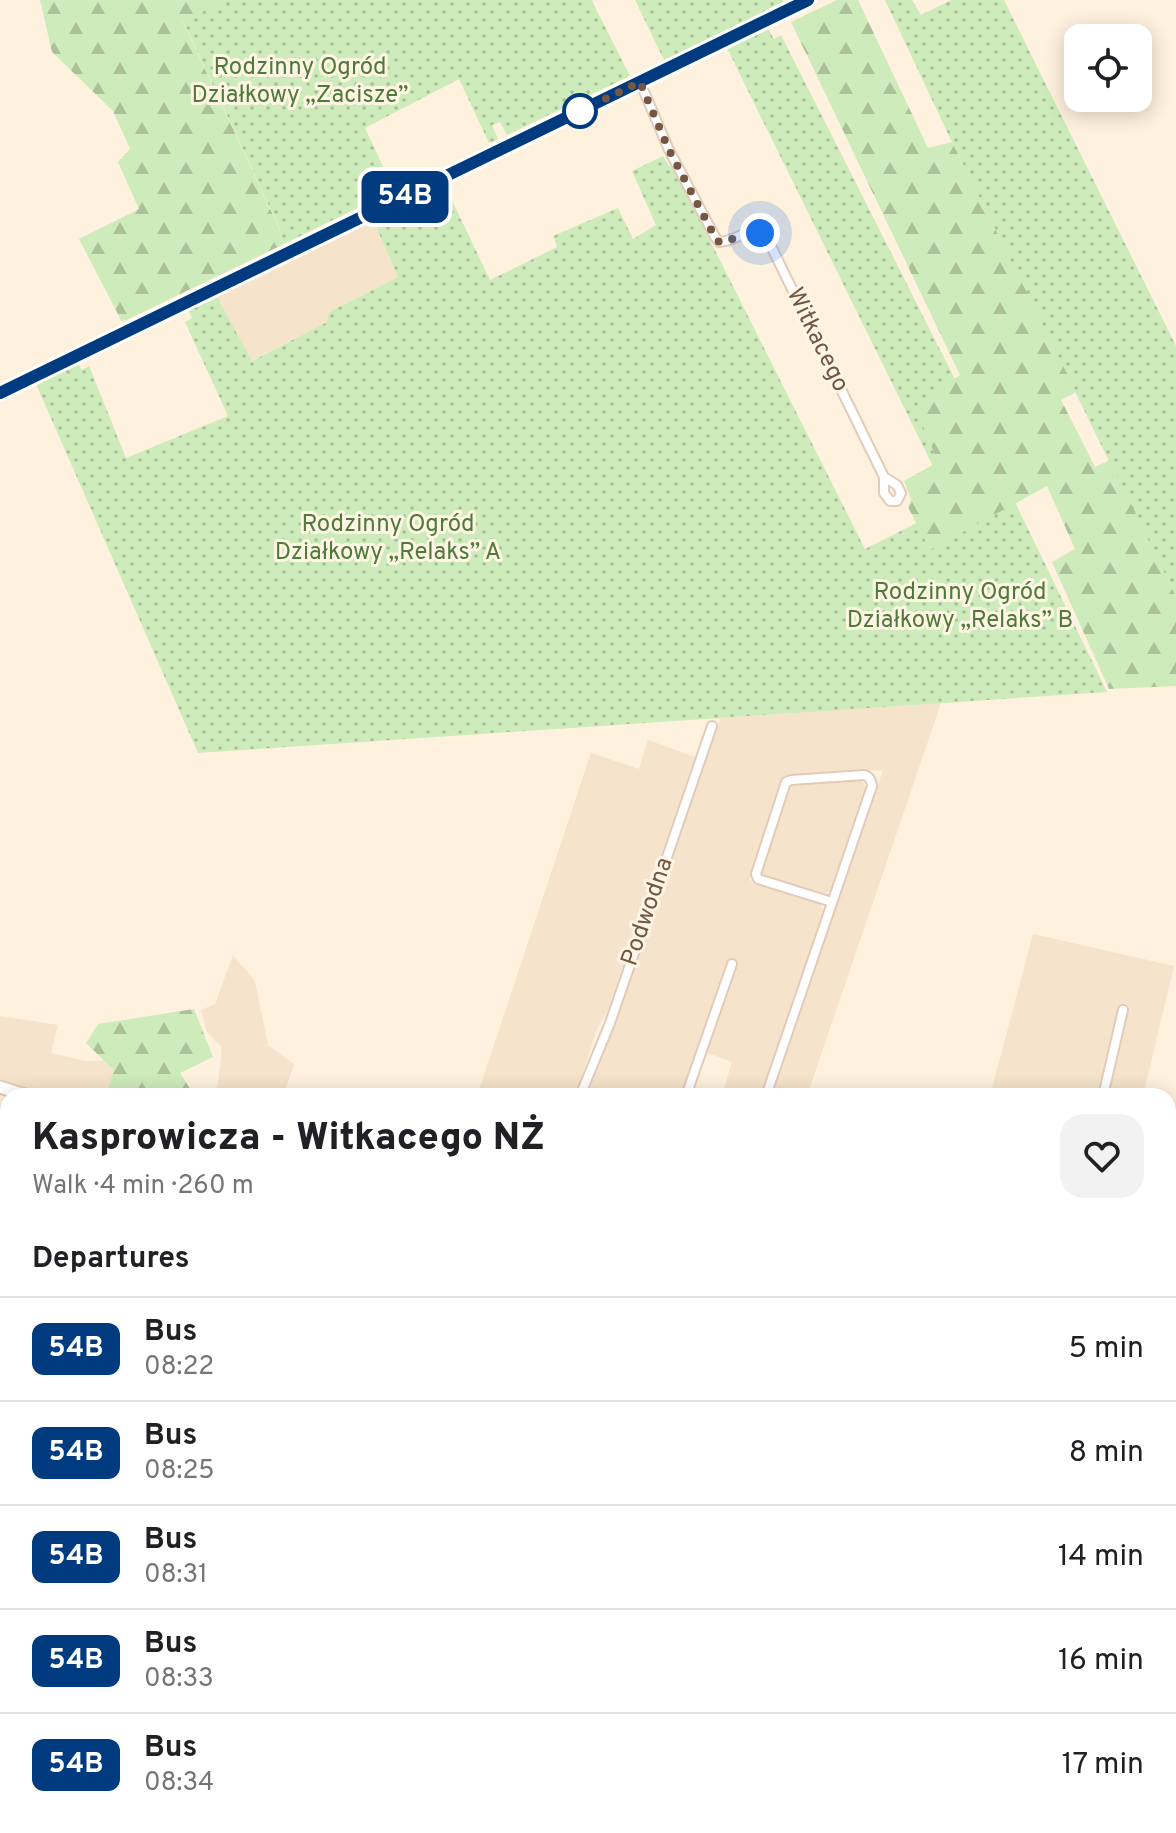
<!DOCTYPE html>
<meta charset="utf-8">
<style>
:root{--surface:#fff;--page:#f2f2f2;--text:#202124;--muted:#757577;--line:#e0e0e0}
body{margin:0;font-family:Overpass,sans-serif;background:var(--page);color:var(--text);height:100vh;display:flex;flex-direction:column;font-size:30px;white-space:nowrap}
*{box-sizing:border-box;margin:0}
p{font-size:26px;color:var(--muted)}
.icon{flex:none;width:44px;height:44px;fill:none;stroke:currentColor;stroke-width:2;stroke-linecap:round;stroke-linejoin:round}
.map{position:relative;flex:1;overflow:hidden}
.side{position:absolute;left:0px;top:1088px;width:1176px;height:746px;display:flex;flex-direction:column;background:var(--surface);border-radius:24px 24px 0 0;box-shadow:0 4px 20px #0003}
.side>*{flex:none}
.badge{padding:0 16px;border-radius:12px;font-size:28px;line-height:52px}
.controls{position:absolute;left:1064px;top:24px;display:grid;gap:16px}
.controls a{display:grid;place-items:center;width:88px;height:88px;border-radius:16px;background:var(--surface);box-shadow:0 4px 20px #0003;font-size:40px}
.you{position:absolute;width:40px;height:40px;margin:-20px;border:6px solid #fff;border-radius:50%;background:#1a73e8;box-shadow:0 0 0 12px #1a73e833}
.map>.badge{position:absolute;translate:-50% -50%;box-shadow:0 0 0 4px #fff}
h2{padding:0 32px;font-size:30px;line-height:72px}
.round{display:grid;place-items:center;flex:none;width:84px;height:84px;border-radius:24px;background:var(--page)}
.head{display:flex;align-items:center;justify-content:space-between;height:136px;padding:0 32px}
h1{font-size:38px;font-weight:800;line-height:60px}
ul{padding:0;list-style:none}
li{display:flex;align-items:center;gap:24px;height:104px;padding:0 32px;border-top:2px solid var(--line)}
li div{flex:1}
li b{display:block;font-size:30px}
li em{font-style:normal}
li .badge{min-width:88px;font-weight:700;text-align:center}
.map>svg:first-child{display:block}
.residential{fill:#f6e3cb}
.green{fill:url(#green-dots)}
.forest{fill:url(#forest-firs)}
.water{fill:url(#water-ripples);stroke:#96cfda;stroke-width:2}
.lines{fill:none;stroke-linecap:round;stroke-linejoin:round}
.minor-casing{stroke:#e2ccb9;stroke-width:12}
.tertiary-casing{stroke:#e2ccb9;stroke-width:15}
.minor{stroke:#fff;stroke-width:8}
.tertiary{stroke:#fff;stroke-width:11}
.line-casing{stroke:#fff;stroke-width:18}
.line{stroke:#003b80;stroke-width:12}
.walk{stroke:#745644;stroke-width:8;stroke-dasharray:0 14.4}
.stop-dot{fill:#fff;stroke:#003b80;stroke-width:4}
.labels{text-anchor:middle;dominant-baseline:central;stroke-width:6;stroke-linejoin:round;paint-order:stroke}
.park-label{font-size:24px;fill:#4e7b3b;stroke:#fff5e4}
.street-label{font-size:24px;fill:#745644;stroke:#fff5e4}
</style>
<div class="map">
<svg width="1176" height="1833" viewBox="0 0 1176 1833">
<defs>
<pattern id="green-dots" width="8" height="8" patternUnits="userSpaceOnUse" patternTransform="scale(2)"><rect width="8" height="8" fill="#ceebbb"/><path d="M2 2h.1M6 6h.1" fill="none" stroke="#acc19a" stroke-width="1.8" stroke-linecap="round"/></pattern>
<pattern id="forest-firs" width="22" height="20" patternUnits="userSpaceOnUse" patternTransform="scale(2)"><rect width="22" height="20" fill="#ceebbb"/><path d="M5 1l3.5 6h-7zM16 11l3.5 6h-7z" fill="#acc19a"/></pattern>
<pattern id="water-ripples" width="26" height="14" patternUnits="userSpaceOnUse" patternTransform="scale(2)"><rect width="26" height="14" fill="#b1dfe8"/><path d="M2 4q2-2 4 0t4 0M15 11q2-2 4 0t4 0" fill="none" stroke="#95b8be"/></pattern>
</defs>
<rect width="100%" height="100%" fill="#fef1dd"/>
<!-- residential -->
<g class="residential">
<polygon points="373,220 398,277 329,312 327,322 251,361 216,295"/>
<polygon points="941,703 807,1096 772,1096 883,770 784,776 749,880 819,903 824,911 761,1096 722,1095 732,1062 699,1050 684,1096 587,1096 614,1027 720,718"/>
<polygon points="648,740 695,757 607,1012 597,1029 575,1096 477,1096 591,753 639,769"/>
<polygon points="862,780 865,788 830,891 822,895 766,877 761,872 791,784"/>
<polygon points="1033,934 1174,966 1143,1096 990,1096"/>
<polygon points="233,955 255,981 268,1045 294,1064 283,1096 214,1096 218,1083 222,1047 207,1032 201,1010 215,1004"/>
<polygon points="0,1016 58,1025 51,1053 85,1061 133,1060 126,1096 50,1096 0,1079"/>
<polygon points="1168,1323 1176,1326 1176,1433 1168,1431"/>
</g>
<!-- green -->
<g class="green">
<polygon points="225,0 594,0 592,1 630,76 507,135 500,122 492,125 498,139 489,143 459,79 365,128 394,190 284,244 279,233 280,229 183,21"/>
<polygon points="635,0 783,0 783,5 664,60"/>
<polygon points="885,0 912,0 921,15 951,0 1004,0 1176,346 1176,597 952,142"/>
<polygon points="768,29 774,39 781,35 969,407 1107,692 198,753 36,384 78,364 82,370 89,366 126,458 228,416 185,322 192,318 188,309 216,295 252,361 327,322 329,312 398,277 373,220 437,188 441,193 447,190 490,280 557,247 553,236 618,208 633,239 656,225 632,171 663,156 669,166 672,165 865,549 952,505 727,48"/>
<polygon points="1168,1705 1176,1708 1176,1833 956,1833 958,1826 1168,1826"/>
</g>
<!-- forest -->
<g class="forest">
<polygon points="40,0 225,0 183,22 280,230 279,233 284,244 122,322 79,239 139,209 118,162 130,149 113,111 52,52"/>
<polygon points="837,0 858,0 928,148 952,142 1076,392 1061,400 1095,467 1110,460 1176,597 1176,686 1109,689 1052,562 1075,549 1047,486 930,550 908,507 911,499 904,481 938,462 915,407 960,375 791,22"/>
<polygon points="194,1009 213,1057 180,1073 195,1096 106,1096 114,1070 86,1043 98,1024"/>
<polygon points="0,1263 8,1265 8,1826 59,1826 44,1833 0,1833"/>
<polygon points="539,1826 636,1826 634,1833 537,1833"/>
<polygon points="693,1826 785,1826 783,1833 690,1833"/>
</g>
<!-- water -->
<polygon class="water" points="1168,1750 1176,1754 1176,1833 1021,1833 1023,1826 1168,1826"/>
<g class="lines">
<defs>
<g id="minor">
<path d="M640,82L669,150L715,237L719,242C745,240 747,220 769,242L884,477L897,485L901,493L897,501H890L884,493V477"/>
<polyline points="0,393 809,0"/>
<polyline points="580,1096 610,1023 712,726"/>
<polyline points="686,1096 732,964"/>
<path d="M766,1096L872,786C871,780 870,777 864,775L791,780L786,782L756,874L758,879L832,902"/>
<polyline points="1103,1096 1123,1010"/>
</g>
<g id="tertiary">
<polyline points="0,1087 28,1096"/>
<polyline points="1168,1439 1176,1441"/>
</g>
</defs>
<!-- minor casing -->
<use href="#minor" class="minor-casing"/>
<!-- tertiary casing -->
<use href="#tertiary" class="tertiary-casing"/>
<!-- minor -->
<use href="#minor" class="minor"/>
<!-- tertiary -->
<use href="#tertiary" class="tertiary"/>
</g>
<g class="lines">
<defs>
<polyline id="line" points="0,393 808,0"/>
</defs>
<!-- line casing -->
<use href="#line" class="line-casing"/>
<!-- line -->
<use href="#line" class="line"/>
<!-- walk -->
<polyline class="walk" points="580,111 640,82 669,150 715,237 719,242 725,242 753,230 760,233"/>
</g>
<!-- markers -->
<circle class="stop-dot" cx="580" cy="111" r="16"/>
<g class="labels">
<!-- park labels -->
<g class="park-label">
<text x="300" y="68">Rodzinny Ogród<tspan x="300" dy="28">Działkowy „Zacisze”</tspan></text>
<text x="388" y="525">Rodzinny Ogród<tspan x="388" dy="28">Działkowy „Relaks” A</tspan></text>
<text x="960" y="593">Rodzinny Ogród<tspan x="960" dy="28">Działkowy „Relaks” B</tspan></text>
</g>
<!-- street labels -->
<g class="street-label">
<text transform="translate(817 340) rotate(64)">Witkacego</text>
<text transform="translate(648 912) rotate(-71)">Podwodna</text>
</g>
</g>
</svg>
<div class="controls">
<a><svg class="icon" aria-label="locate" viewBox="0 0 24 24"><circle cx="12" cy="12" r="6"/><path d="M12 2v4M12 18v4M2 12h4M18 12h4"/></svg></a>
</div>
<div class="you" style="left:760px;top:233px"></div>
<b class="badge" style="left:405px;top:197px;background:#003b80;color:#fff">54B</b>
<section class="side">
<div class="head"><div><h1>Kasprowicza - Witkacego NŻ</h1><p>Walk · 4 min · 260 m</p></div><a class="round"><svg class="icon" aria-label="heart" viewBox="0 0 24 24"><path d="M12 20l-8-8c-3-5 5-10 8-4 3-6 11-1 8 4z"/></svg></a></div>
<h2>Departures</h2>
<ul>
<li><span class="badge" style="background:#003b80;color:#fff">54B</span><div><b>Bus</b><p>08:22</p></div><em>5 min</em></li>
<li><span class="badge" style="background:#003b80;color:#fff">54B</span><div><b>Bus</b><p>08:25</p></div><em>8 min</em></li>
<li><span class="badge" style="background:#003b80;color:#fff">54B</span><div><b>Bus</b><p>08:31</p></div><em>14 min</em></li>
<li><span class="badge" style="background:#003b80;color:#fff">54B</span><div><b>Bus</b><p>08:33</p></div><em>16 min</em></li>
<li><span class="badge" style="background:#003b80;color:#fff">54B</span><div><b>Bus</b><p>08:34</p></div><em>17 min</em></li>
</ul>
</section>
</div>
